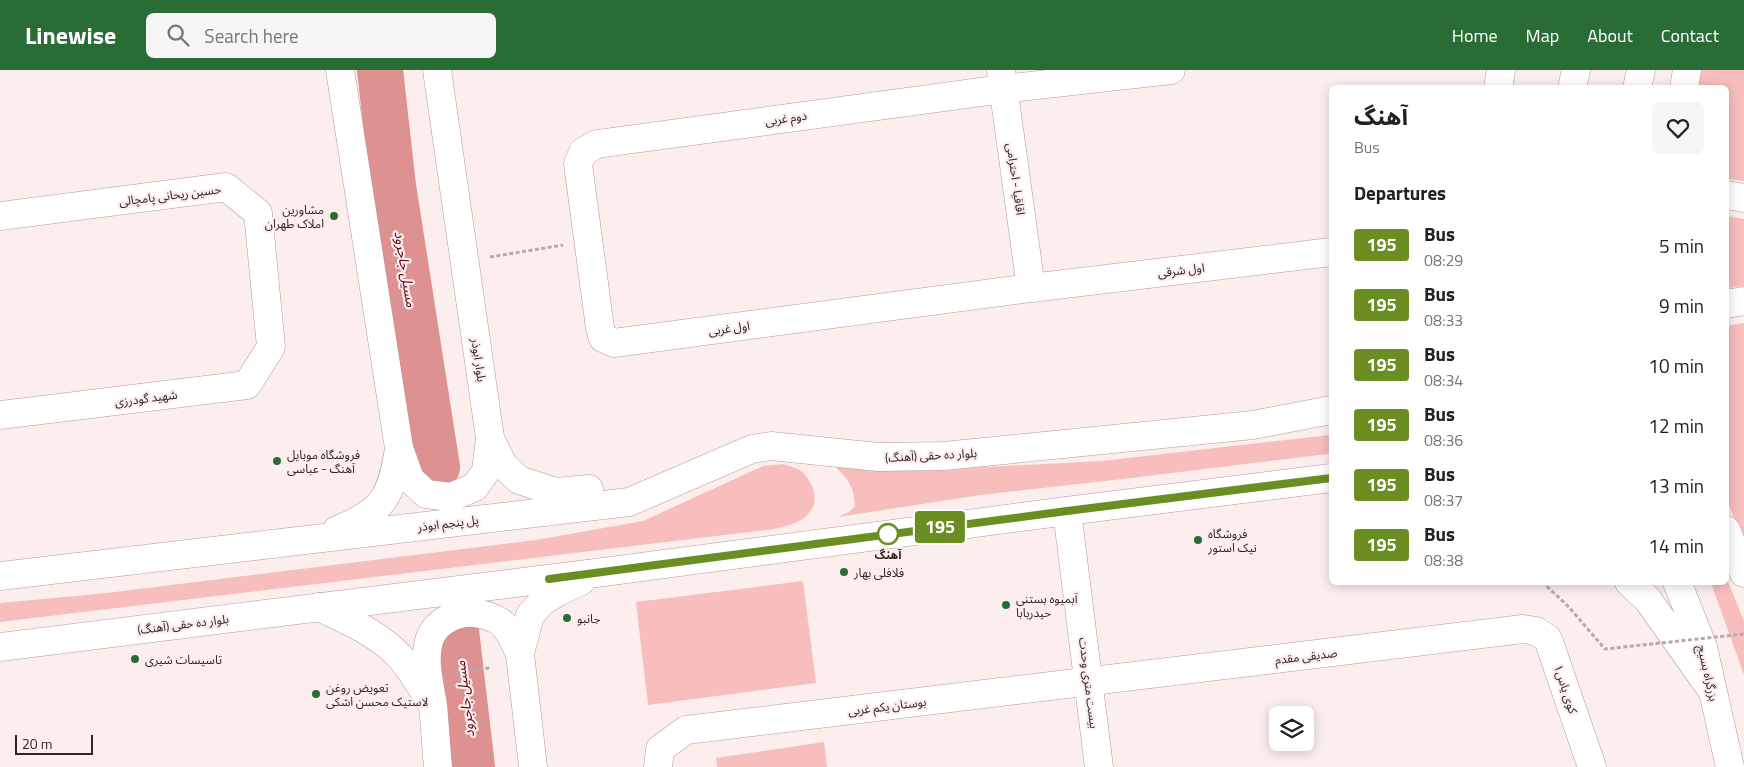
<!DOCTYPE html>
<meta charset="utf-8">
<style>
:root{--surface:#fff;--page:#f6f6f6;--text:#222;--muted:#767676;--accent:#2a6c36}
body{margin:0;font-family:"Titillium Web","Noto Sans Arabic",sans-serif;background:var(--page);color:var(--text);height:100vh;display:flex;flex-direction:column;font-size:19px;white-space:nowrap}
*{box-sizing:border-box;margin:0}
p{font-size:16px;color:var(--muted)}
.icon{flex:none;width:28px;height:28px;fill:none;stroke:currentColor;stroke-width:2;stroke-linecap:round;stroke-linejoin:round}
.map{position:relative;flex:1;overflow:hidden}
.side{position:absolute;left:1329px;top:15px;width:400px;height:500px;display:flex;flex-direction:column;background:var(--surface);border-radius:8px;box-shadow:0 2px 12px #0003}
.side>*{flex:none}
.badge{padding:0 10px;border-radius:4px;font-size:18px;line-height:32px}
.controls{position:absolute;left:1269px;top:636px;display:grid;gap:10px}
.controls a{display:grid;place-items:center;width:45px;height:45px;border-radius:8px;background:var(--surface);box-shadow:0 2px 12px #0003;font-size:25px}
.scale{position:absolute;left:15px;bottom:12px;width:78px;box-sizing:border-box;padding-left:5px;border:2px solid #2f2323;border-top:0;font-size:14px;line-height:18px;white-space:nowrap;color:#2f2323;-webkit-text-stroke:4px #fbeeed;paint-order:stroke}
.map>.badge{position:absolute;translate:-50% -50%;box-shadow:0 0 0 2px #fff}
h2{padding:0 25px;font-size:19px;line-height:45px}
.round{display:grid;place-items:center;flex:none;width:52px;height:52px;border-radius:8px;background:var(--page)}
.head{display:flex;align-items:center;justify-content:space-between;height:85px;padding:0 25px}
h1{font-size:24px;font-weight:700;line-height:38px}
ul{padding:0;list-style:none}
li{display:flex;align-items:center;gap:15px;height:60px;padding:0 25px}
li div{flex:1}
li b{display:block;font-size:19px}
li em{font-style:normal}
li .badge{min-width:55px;font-weight:700;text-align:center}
header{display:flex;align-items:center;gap:30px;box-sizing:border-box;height:70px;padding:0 25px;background:var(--accent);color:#fff}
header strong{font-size:24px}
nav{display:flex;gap:28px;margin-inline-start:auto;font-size:18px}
.search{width:350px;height:45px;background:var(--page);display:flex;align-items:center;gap:12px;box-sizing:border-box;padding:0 18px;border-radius:8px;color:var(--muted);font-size:19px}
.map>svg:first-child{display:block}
.green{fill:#f7bebd}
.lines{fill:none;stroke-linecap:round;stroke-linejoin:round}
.river{stroke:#dd9191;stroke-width:46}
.minor-casing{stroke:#b79998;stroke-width:29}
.major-casing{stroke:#b79998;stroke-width:29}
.highway-casing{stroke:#b79998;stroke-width:29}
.path{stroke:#b6aaa9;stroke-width:3;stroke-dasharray:4 2.5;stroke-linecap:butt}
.minor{stroke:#fff;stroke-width:28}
.major{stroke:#fff;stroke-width:28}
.highway{stroke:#fff;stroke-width:28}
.path-bridge{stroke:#b6aaa9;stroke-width:3;stroke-dasharray:4 2.5;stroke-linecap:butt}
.line-casing{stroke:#fff;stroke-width:11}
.line{stroke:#6b8e23;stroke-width:8}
.poi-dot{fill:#2a6c36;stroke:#fbeeed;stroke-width:2}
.stop-dot{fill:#fff;stroke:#6b8e23;stroke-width:2.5}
.labels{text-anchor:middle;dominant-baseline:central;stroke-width:4.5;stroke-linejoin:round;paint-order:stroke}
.street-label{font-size:12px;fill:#2f2323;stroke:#fbeeed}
.poi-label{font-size:12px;fill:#2f2323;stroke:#fbeeed;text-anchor:start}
.stop-label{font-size:12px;font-weight:bold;fill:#2f2323;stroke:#fbeeed}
.water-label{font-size:14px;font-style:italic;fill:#600314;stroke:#fbeeed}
</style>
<header>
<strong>Linewise</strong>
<div class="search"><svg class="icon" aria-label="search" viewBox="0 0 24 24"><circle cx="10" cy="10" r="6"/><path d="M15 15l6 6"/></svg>Search here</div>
<nav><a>Home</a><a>Map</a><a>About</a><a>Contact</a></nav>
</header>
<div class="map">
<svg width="1744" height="697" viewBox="0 0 1744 697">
<rect width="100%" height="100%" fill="#fbeeed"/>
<!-- green -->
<g class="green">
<polygon points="1698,0 1744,0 1744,111 1726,109 1726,18 1695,18"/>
<polygon points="1726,146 1744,149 1744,216 1726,218"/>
<polygon points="1744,253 1744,471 1726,428 1726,256"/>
<path d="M1330,365L1331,366V382L1328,384L1123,409L981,425L838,447L849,442L855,436C854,415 848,410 834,395L881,401L945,399L1102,391Z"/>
<path d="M783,394C788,396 794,397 798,399C812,407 821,431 809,443C800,454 786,456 774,459L0,552V533L107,523L536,470L643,451L763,396Z"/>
<polygon points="1726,507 1744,551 1744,605 1711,513 1726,512"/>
<polygon points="803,511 816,613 648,635 636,532"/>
<polygon points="824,672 827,697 717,697 716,688"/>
</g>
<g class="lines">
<!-- river -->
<g class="river">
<polyline points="380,0 393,116 437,397"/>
<polyline points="456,561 472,697"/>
</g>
<defs>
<g id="minor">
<polyline points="1171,0 1003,19 597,74 583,82 578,94 600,258 603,268 614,273 1031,218 1331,182"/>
<polyline points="1001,1 1031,218"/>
<polyline points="1498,18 1501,0"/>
<polyline points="1572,18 1576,0"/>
<polyline points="0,146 226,117 258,143 271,277 247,315 0,345"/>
<polyline points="1067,441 1099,697"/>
<polyline points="658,697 660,679 686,660 1523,559 1536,561 1548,569 1592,697"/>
</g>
<g id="major">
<polyline points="437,0 490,368 503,395 519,410 556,422 589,419"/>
<polyline points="399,378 410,409 426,424 451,427 475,417 486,401 490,368"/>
<path d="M337,460C384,442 392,425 399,378L340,0"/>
<polyline points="0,506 629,432 752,379 771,376 878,387 944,386 1253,355 1331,340"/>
<polyline points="1629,512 1648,530 1711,619"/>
<path d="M319,537C348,551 380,564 401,588C412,601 421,617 430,630"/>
<polyline points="0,577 596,503 1067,441 1331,408"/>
<path d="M438,697C436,677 435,656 433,636C430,615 423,591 429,571C434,552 457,541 475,543C505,548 508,558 520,584"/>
<polyline points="533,697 520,584 530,545 543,531 558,522 581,511"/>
</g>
<g id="highway">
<polyline points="1637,18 1641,0"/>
<polyline points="1684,18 1687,0"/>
<polyline points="1726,125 1744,128"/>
<polyline points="1726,234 1744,231"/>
<polyline points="1726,460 1744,503"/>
<polyline points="1677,512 1703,577 1730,697"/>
</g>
</defs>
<!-- minor casing -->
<use href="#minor" class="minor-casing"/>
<!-- major casing -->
<use href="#major" class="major-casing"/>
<!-- highway casing -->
<use href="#highway" class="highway-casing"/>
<!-- path -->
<g class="path">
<polyline points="490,187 563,175"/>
<polyline points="453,602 490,598"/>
</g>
<!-- minor -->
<use href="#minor" class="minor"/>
<!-- major -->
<use href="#major" class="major"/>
<!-- highway -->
<use href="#highway" class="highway"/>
<!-- path-bridge -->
<polyline class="path-bridge" points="1542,512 1567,535 1605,579 1744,564"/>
</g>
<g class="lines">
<defs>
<polyline id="line" points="549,509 1067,441 1331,408"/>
</defs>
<!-- line casing -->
<use href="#line" class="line-casing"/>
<!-- line -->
<use href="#line" class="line"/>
</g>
<!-- markers -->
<g class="poi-dot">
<circle cx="334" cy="146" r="5"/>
<circle cx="277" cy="391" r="5"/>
<circle cx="1198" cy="470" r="5"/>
<circle cx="844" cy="502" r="5"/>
<circle cx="1006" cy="535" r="5"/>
<circle cx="567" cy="548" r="5"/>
<circle cx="135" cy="589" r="5"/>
<circle cx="316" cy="624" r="5"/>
</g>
<circle class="stop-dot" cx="888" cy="464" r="10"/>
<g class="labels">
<!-- street labels -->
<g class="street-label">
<text transform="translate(786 48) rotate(-8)">دوم غربی</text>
<text transform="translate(1016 109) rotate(82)">اقاقیا - احترامی</text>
<text transform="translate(170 125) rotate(-7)">حسین ریحانی پامچالی</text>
<text transform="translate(1181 200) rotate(-7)">اول شرقی</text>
<text transform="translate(729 258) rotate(-8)">اول غربی</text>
<text transform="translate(479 290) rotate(82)">بلوار ابوذر</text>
<text transform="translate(146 328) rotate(-7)">شهید گودرزی</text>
<text transform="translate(931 385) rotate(-3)">بلوار ده حقی (آهنگ)</text>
<text transform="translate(448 453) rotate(-7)">پل پنجم ابوذر</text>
<text transform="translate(183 554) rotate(-7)">بلوار ده حقی (آهنگ)</text>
<text transform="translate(1306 586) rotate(-7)">صدیقی مقدم</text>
<text transform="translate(1708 603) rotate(77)">بزرگراه بسیج</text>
<text transform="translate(1089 613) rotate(83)">بیست متری وحدت</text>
<text transform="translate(1566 619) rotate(72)">کوی یاس۱</text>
<text transform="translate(887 636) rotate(-7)">بوستان یکم غربی</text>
</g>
<!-- poi labels -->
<g class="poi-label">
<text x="324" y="139" text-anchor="end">مشاورین<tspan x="324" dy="14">املاک طهران</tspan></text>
<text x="287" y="384">فروشگاه موبایل<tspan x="287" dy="14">آهنگ - عباسی</tspan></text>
<text x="1208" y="463">فروشگاه<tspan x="1208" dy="14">نیک استور</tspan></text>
<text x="854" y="502">فلافلی بهار</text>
<text x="1016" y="528">آبمیوه بستنی<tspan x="1016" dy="14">حیدربابا</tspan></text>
<text x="577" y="548">جانبو</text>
<text x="145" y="589">تاسیسات شیری</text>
<text x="326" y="617">تعویض روغن<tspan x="326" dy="14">لاستیک محسن اشکی</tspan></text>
</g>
<!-- stop labels -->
<g class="stop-label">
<text x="888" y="484">آهنگ</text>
</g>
<!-- water labels -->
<g class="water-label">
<text transform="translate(406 199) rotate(81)">مسیل جاجرود</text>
<text transform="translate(464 629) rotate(-97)">مسیل جاجرود</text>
</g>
</g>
</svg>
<div class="controls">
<a><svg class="icon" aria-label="layers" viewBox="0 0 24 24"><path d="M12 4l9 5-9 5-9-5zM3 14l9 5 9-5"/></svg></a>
</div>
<div class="scale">20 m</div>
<b class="badge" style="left:940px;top:457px;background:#6b8e23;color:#fff">195</b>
<section class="side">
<div class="head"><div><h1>آهنگ</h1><p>Bus</p></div><a class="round"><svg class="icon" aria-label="heart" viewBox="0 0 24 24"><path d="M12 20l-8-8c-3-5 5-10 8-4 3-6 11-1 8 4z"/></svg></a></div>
<h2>Departures</h2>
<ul>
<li><span class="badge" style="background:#6b8e23;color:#fff">195</span><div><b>Bus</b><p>08:29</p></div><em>5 min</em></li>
<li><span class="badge" style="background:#6b8e23;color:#fff">195</span><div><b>Bus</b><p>08:33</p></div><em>9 min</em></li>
<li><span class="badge" style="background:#6b8e23;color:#fff">195</span><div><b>Bus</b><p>08:34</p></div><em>10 min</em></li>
<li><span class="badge" style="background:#6b8e23;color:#fff">195</span><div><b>Bus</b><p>08:36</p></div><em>12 min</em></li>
<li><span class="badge" style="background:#6b8e23;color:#fff">195</span><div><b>Bus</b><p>08:37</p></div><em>13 min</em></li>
<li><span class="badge" style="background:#6b8e23;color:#fff">195</span><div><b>Bus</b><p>08:38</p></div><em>14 min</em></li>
</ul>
</section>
</div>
